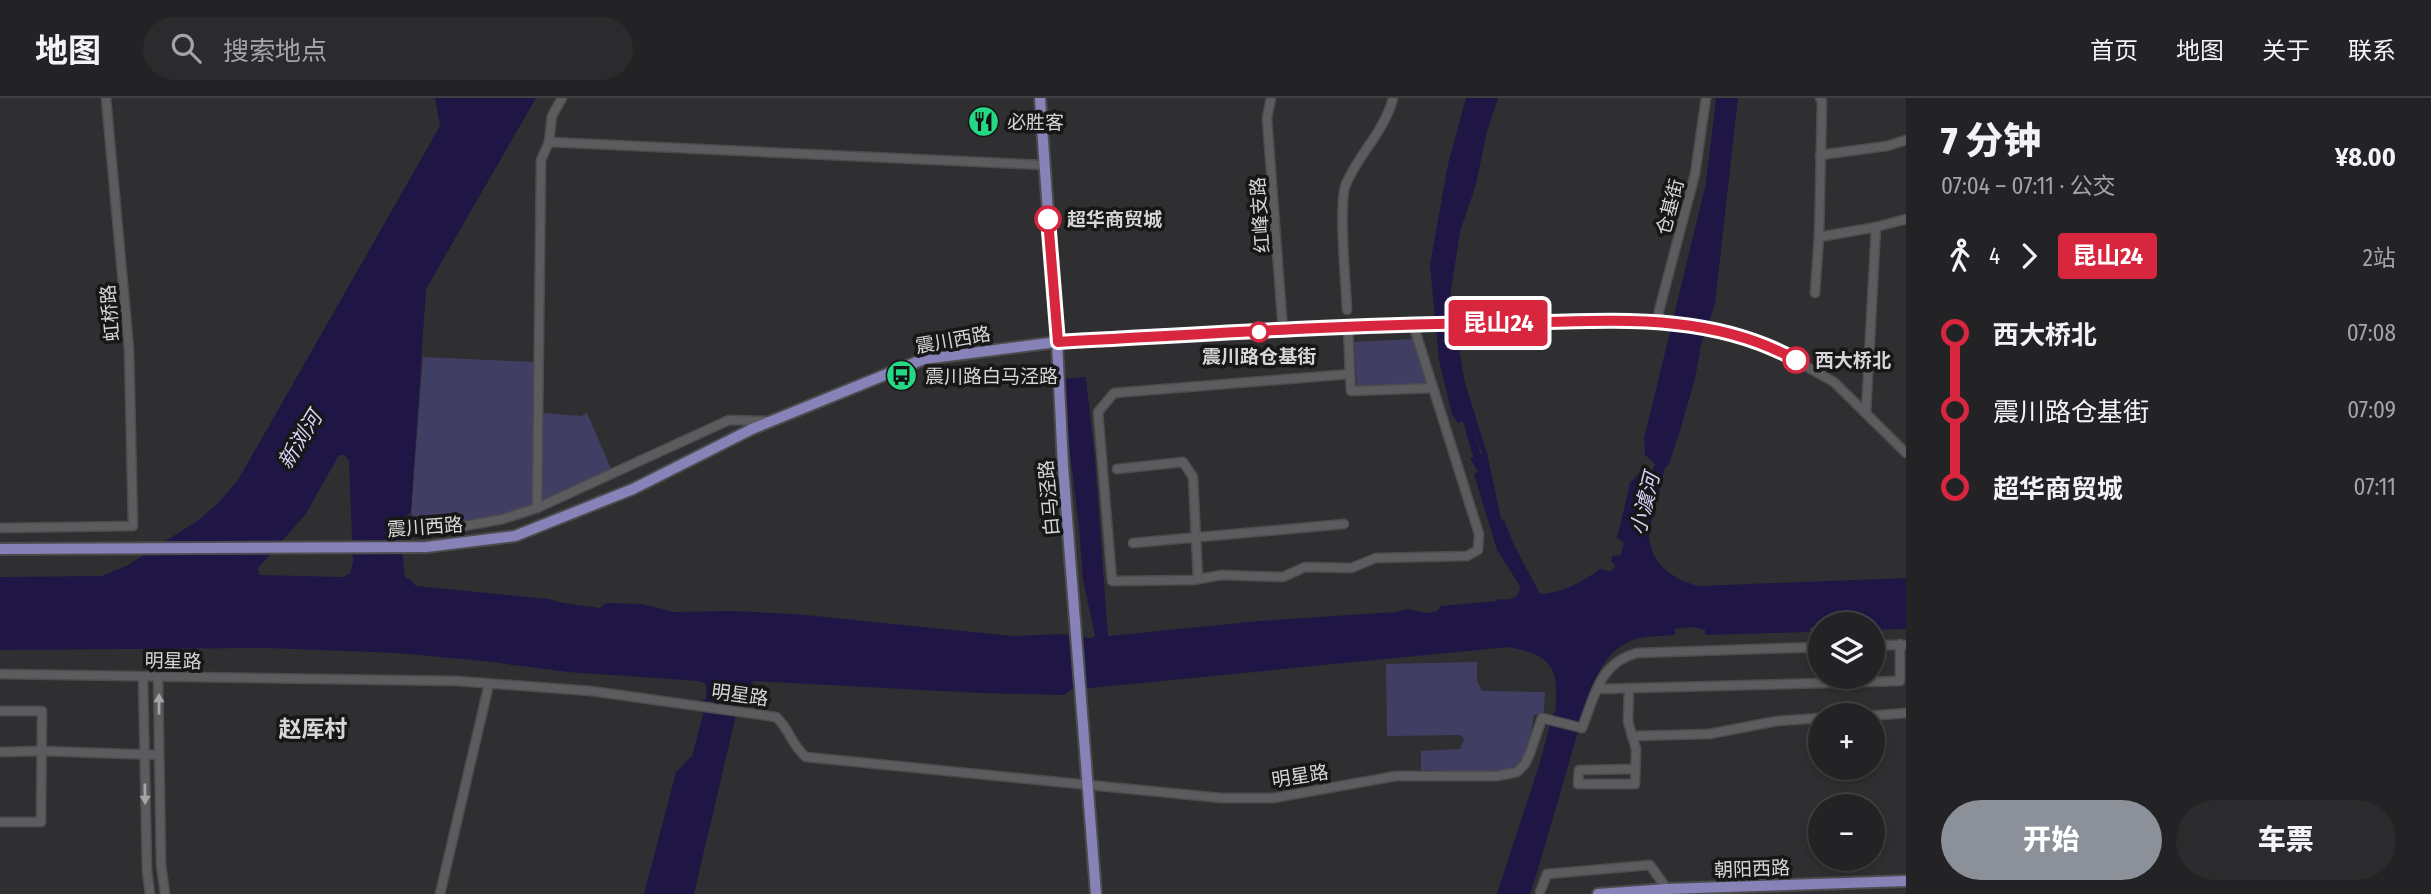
<!DOCTYPE html>
<html lang="zh">
<meta charset="utf-8">
<style>
:root{--surface:#232325;--page:#2b2b2d;--text:#f1f3f6;--muted:#a3a4a7;--line:#404042;--accent:#8c9099}
body{margin:0;font-family:"Fira Sans Condensed","Noto Sans SC",sans-serif;background:var(--page);color:var(--text);height:100vh;display:flex;flex-direction:column;font-size:26px;white-space:nowrap}
*{box-sizing:border-box;margin:0}
p{font-size:23px;color:var(--muted)}
.icon{flex:none;width:38px;height:38px;fill:none;stroke:currentColor;stroke-width:2;stroke-linecap:round;stroke-linejoin:round}
.map{position:relative;flex:1;overflow:hidden}
.side{display:flex;flex-direction:column;background:var(--surface);width:525px}
.side>*{flex:none}
.badge{padding:0 14px;border-radius:5px;font-size:24px;line-height:46px}
.controls{position:absolute;left:1808px;top:514px;display:grid;gap:14px}
.controls a{display:grid;place-items:center;width:77px;height:77px;border-radius:50%;background:var(--surface);box-shadow:0 4px 10px #0003,0 0 0 2px var(--line);font-size:35px}
.map>.badge{position:absolute;translate:-50% -50%;box-shadow:0 0 0 4px #fff}
.legs{display:flex;align-items:center;gap:10px;height:77px;padding:0 35px;font-size:23px}
.legs p{margin-inline-start:auto}
.overview{display:flex;align-items:center;justify-content:space-between;height:119px;padding:0 35px}
h1{font-size:38px;font-weight:800;line-height:52px}
.action{display:flex;gap:14px;margin-top:auto;padding:14px 35px}
.action a{flex:1;height:80px;border-radius:42px;background:var(--accent);color:#fff;font-size:28px;font-weight:800;line-height:80px;text-align:center}
.action a+a{background:var(--page);color:var(--text)}
ul{padding:0 35px;list-style:none}
li{display:flex;align-items:center;gap:24px;height:77px;font-size:26px}
li i{display:grid;place-items:center;width:10px;height:100%;margin:0 9px;background:currentColor}
li i::after{content:'';width:18px;height:18px;margin:-9px;border:5px solid;border-radius:50%;background:var(--surface)}
li p{margin-inline-start:auto}
li:first-child i{background:linear-gradient(#0000 50%,currentColor 0)}
li:last-child i{background:linear-gradient(currentColor 50%,#0000 0)}
header{display:flex;align-items:center;gap:42px;box-sizing:border-box;height:98px;padding:0 35px;background:var(--surface);border-bottom:2px solid var(--line)}
header strong{font-size:33px}
nav{display:flex;gap:38px;margin-inline-start:auto;font-size:24px}
.search{width:490px;height:63px;background:var(--page);display:flex;align-items:center;gap:18px;box-sizing:border-box;padding:0 24px;border-radius:38px;color:var(--muted);font-size:26px}
main{display:flex;flex:1;min-height:0}
.map>svg:first-child{display:block}
.green{fill:#413e63}
.water{fill:#1f1645;fill-rule:evenodd}
.lines{fill:none;stroke-linecap:round;stroke-linejoin:round}
.canal{stroke:#1f1645;stroke-width:8}
.minor-casing{stroke:#4c4c4e;stroke-width:11}
.major-casing{stroke:#4c4c4e;stroke-width:14}
.minor{stroke:#5c5c5f;stroke-width:8}
.major{stroke:#8782b7;stroke-width:10}
.oneway{fill:#a5a5a7}
.line-1-casing{stroke:#fff;stroke-width:16}
.line-1{stroke:#d7263d;stroke-width:10}
.stop-1-dot{fill:#fff;stroke:#d7263d;stroke-width:3.5}
.labels{text-anchor:middle;dominant-baseline:central;stroke-width:7;stroke-linejoin:round;paint-order:stroke}
.poi-label{font-size:19px;fill:#d6d6d7;stroke:#171718;text-anchor:start}
.street-label{font-size:19px;fill:#d6d6d7;stroke:#171718}
.stop-label{font-size:19px;font-weight:bold;fill:#d6d6d7;stroke:#171718;text-anchor:start}
.water-label{font-size:21px;font-style:italic;fill:#d4d3f5;stroke:#171718}
.quarter-label{font-size:23px;font-weight:bold;fill:#d6d6d7;stroke:#171718}
</style>
<header>
<strong>地图</strong>
<div class="search"><svg class="icon" aria-label="search" viewBox="0 0 24 24"><circle cx="10" cy="10" r="6"/><path d="M15 15l6 6"/></svg>搜索地点</div>
<nav><a>首页</a><a>地图</a><a>关于</a><a>联系</a></nav>
</header>
<main>
<div class="map">
<svg width="1906" height="796" viewBox="0 0 1906 796">
<rect width="100%" height="100%" fill="#2f2f31"/>
<!-- green -->
<g class="green">
<polygon points="1413,241 1427,284 1419,287 1357,287 1354,244"/>
<polygon points="423,259 534,264 533,408 464,425 419,432 411,414"/>
<polygon points="541,315 581,318 587,315 612,373 542,405"/>
<path d="M1477,564V583L1482,593L1545,594L1544,614L1534,617C1531,633 1529,658 1515,668C1501,677 1440,672 1421,672V653L1460,651L1464,642L1461,637L1387,638L1386,566Z"/>
</g>
<!-- water -->
<g class="water">
<path d="M435,0H536L426,191L411,414L404,420L400,428L405,480H409L416,488L549,501L563,505L600,510L606,505L641,506L674,514L732,513L795,516L1013,538L1062,536L1091,540L1095,538L1083,481L1079,429L1061,281L1086,279L1095,363L1108,538L1259,523L1396,514L1408,511L1427,515L1437,513L1441,508L1496,503L1497,501C1507,502 1519,503 1520,488L1497,452L1474,376L1478,374L1470,360L1482,356L1470,322L1458,325L1452,317L1439,262L1430,167L1448,66L1466,0H1498L1487,34L1475,90L1460,133L1450,200L1465,285L1487,355L1501,421L1504,422L1514,447L1540,496C1564,494 1581,485 1600,471L1611,473L1616,468L1611,463L1612,458L1621,457L1624,445L1617,440L1630,385L1640,374L1650,377L1655,366L1645,357L1644,341L1706,85L1716,0H1738L1715,206L1701,247L1695,281L1679,336L1669,366L1665,370C1662,384 1648,431 1649,441C1653,468 1675,482 1698,488L1906,480V531L1873,532L1872,527L1810,529L1809,534L1705,537V532L1693,529L1675,531V537C1662,538 1648,538 1636,541C1601,551 1589,594 1579,625L1552,617L1555,614C1560,570 1552,557 1508,549L1070,592L1064,597L980,595L753,583L750,603H740L739,606L742,609L698,603L706,601V586L699,583L568,574L484,563L396,555L269,550L0,552V479L102,478L128,467L200,421L218,405L238,382L440,28ZM339,357H344L349,362L353,464L350,475L343,479L259,477L258,470L305,417Z"/>
<polygon points="704,613 736,617 694,796 644,796 676,674 692,658"/>
<polygon points="1550,627 1578,634 1536,778 1530,796 1497,796 1540,664"/>
</g>
<g class="lines">
<!-- canal -->
<polyline class="canal" points="1464,313 1480,368"/>
<defs>
<g id="minor">
<polyline points="562,0 552,18 549,44 1044,67"/>
<polyline points="1271,0 1267,20 1283,233"/>
<polyline points="1820,0 1822,3 1819,139 1876,129 1866,315"/>
<polyline points="1820,57 1887,48 1906,42"/>
<polyline points="1876,129 1906,121"/>
<polyline points="1815,195 1819,139"/>
<path d="M1347,212C1346,187 1338,105 1346,86C1359,55 1385,33 1393,0"/>
<polyline points="1656,224 1695,76 1706,0"/>
<polyline points="1348,229 1350,276 1114,295 1098,314 1112,483 1193,482 1222,477 1283,479 1305,469 1351,470 1376,460 1467,458 1478,452 1479,436 1413,226"/>
<polyline points="1057,244 1413,226 1671,224 1709,229 1775,251 1834,284 1906,355"/>
<polyline points="1350,276 1351,293 1433,290"/>
<polyline points="1117,371 1183,364 1193,379 1198,481"/>
<polyline points="537,410 541,62 549,44"/>
<polyline points="464,428 503,421 537,410 729,322 767,323"/>
<polyline points="0,430 133,428 129,251 106,0"/>
<polyline points="1133,445 1344,426"/>
<polyline points="1872,547 1906,547"/>
<path d="M0,576L457,583L591,593L776,619C790,631 791,647 806,659L1221,700H1273L1396,678H1497L1517,674L1525,666L1530,655L1542,620L1582,630C1595,598 1599,565 1637,555L1820,549"/>
<polyline points="143,579 147,773 150,796"/>
<polyline points="158,579 161,766 165,796"/>
<polyline points="1629,590 1628,624 1636,651 1635,686 1578,686 1579,672 1635,671"/>
<polyline points="1598,591 1900,583 1900,546"/>
<polyline points="0,613 42,613 41,724 0,724"/>
<polyline points="1868,618 1906,615"/>
<polyline points="1632,638 1709,636 1777,623 1820,620"/>
<polyline points="0,654 41,653 159,657"/>
<polyline points="1540,794 1547,776 1650,767 1667,791"/>
<polyline points="440,796 489,586"/>
</g>
<g id="major">
<polyline points="1040,0 1057,244 1063,368 1096,796"/>
<polyline points="0,451 426,449 515,438 633,391 752,331 924,261 1057,244"/>
<polyline points="1598,796 1667,791 1906,783"/>
</g>
</defs>
<!-- minor casing -->
<use href="#minor" class="minor-casing"/>
<!-- major casing -->
<use href="#major" class="major-casing"/>
<!-- minor -->
<use href="#minor" class="minor"/>
<!-- major -->
<use href="#major" class="major"/>
</g>
<!-- one-way arrows -->
<defs><path id="oneway-solid" d="M-6-.8H1V-3.2L6.5 0L1 3.2V.8H-6Z" transform="scale(1.75)"/></defs>
<g class="oneway">
<use href="#oneway-solid" transform="translate(159 606) rotate(-90)"/>
<use href="#oneway-solid" transform="translate(145 696) rotate(89)"/>
</g>
<g class="lines">
<defs>
<path id="line-1" d="M1048,121L1058,244C1205,236 1353,226 1501,225C1601,224 1706,211 1796,262"/>
</defs>
<!-- line-1 casing -->
<use href="#line-1" class="line-1-casing"/>
<!-- line-1 -->
<use href="#line-1" class="line-1"/>
</g>
<!-- icons -->
<defs>
<symbol id="restaurant-disc" viewBox="-11 -11 22 22"><circle r="9.5" fill="#25d886" stroke="#171718"/><path d="M-5-6h1v4h1v-4h1v4h1v-4h1v5L-1.5 .5V6h-2V.5L-5-1ZM5-6V6H3V1.5H1.5Q1.5-4 5-6Z" fill="#111"/></symbol>
<symbol id="bus-disc" viewBox="-11 -11 22 22"><circle r="9.5" fill="#25d886" stroke="#171718"/><path d="M-5-6H5V4H4V6H2V4H-2V6H-4V4H-5ZM-3.5-4V0h7V-4ZM-3.5 1.2v1.5H-2V1.2ZM2 1.2v1.5H3.5V1.2Z" fill="#111"/></symbol>
</defs>
<g fill-rule="evenodd">
<use href="#restaurant-disc" x="966" y="6" width="35" height="35"/>
<use href="#bus-disc" x="884" y="260" width="35" height="35"/>
</g>
<!-- markers -->
<g class="stop-1-dot">
<circle cx="1048" cy="121" r="12"/>
<circle cx="1259" cy="234" r="9"/>
<circle cx="1796" cy="262" r="12"/>
</g>
<g class="labels">
<!-- poi labels -->
<g class="poi-label">
<text x="1007" y="24">必胜客</text>
<text x="925" y="278">震川路白马泾路</text>
</g>
<!-- street labels -->
<g class="street-label">
<text transform="translate(1670 109) rotate(-75)">仓基街</text>
<text transform="translate(1260 117) rotate(-94)">红峰支路</text>
<text transform="translate(110 215) rotate(-95)">虹桥路</text>
<text transform="translate(953 242) rotate(-10)">震川西路</text>
<text transform="translate(1049 400) rotate(-95)">白马泾路</text>
<text transform="translate(425 429) rotate(-4)">震川西路</text>
<text transform="translate(173 563) rotate(1)">明星路</text>
<text transform="translate(740 597) rotate(8)">明星路</text>
<text transform="translate(1300 678) rotate(-9)">明星路</text>
<text transform="translate(1752 771) rotate(-2)">朝阳西路</text>
</g>
<!-- stop labels -->
<g class="stop-label">
<text x="1067" y="121">超华商贸城</text>
<text x="1259" y="258" text-anchor="middle">震川路仓基街</text>
<text x="1815" y="262">西大桥北</text>
</g>
<!-- water labels -->
<g class="water-label">
<text transform="translate(300 342) rotate(-58)">新浏河</text>
<text transform="translate(1645 406) rotate(-76)">小澞河</text>
</g>
<!-- quarter labels -->
<g class="quarter-label">
<text x="313" y="631">赵厍村</text>
</g>
</g>
</svg>
<div class="controls">
<a><svg class="icon" aria-label="layers" viewBox="0 0 24 24"><path d="M12 4l9 5-9 5-9-5zM3 14l9 5 9-5"/></svg></a>
<a>+</a>
<a>−</a>
</div>
<b class="badge" style="left:1498px;top:225px;background:#d7263d;color:#fff">昆山24</b>
</div>
<section class="side">
<div class="overview"><div><h1>7 分钟</h1><p>07:04 – 07:11 · 公交</p></div><b>¥8.00</b></div>
<div class="legs"><svg class="icon" aria-label="walk" viewBox="0 0 24 24"><circle cx="13" cy="4" r="2"/><path d="M13 8l-2 6 4 7M11 14l-3 7M7 12l3-4h3l4 4"/></svg>4<svg class="icon" aria-label="forward" viewBox="0 0 24 24"><path d="M9 5l7 7-7 7"/></svg><b class="badge" style="background:#d7263d;color:#fff">昆山24</b><p>2站</p></div>
<ul>
<li><i style="color:#d7263d"></i><b>西大桥北</b><p>07:08</p></li>
<li><i style="color:#d7263d"></i><span>震川路仓基街</span><p>07:09</p></li>
<li><i style="color:#d7263d"></i><b>超华商贸城</b><p>07:11</p></li>
</ul>
<div class="action"><a>开始</a><a>车票</a></div>
</section>
</main>
